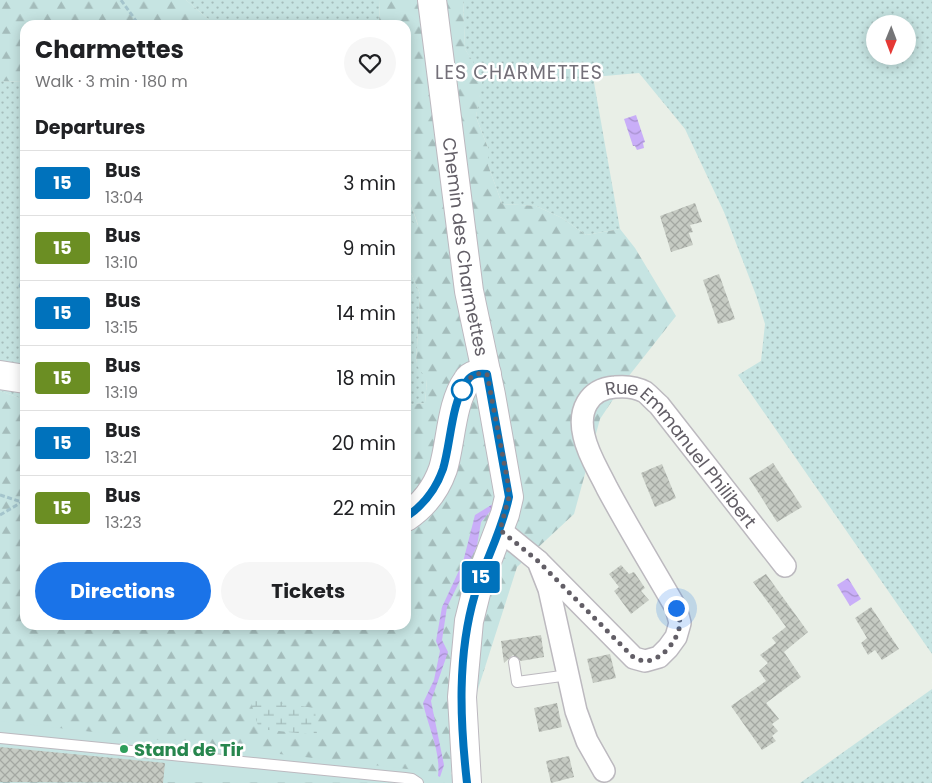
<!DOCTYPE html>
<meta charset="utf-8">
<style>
:root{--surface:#fff;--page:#f6f6f6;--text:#202124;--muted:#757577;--line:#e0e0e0;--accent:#1a73e8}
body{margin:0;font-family:Poppins,sans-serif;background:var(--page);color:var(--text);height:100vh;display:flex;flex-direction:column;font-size:19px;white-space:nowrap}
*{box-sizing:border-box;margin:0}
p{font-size:16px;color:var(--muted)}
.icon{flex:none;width:28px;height:28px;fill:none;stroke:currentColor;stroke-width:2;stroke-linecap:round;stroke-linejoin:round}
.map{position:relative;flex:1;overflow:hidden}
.panel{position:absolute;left:20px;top:20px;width:391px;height:610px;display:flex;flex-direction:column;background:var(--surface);border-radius:15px;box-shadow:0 2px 12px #0003}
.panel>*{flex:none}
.badge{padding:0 10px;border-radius:4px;font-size:18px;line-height:32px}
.needle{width:32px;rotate:181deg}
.buttons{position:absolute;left:866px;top:15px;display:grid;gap:10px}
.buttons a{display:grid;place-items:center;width:50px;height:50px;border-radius:50%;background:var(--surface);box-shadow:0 2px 12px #0003;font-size:25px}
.you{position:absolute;width:25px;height:25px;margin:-12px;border:4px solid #fff;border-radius:50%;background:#1a73e8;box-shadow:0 0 0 8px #1a73e833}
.map>.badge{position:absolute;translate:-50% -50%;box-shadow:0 0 0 2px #fff}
h2{padding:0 15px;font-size:19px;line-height:45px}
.round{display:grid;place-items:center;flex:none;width:52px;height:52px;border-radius:26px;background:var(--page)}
.head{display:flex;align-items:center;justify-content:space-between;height:85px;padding:0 15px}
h1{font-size:24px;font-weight:700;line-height:38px}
.primary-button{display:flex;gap:10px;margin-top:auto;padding:10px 15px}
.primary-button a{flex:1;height:58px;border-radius:30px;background:var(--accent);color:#fff;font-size:20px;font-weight:700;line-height:58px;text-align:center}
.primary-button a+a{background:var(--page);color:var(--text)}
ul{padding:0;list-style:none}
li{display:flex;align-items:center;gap:15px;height:65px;padding:0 15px;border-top:1px solid var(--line)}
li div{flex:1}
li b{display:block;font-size:19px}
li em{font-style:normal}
li .badge{min-width:55px;font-weight:700;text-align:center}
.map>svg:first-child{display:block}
.grass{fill:url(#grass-dots);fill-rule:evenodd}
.forest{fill:url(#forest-firs)}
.wetland{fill:url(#wetland-marsh)}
.park{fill:#c6e4e2}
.water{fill:url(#water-waves)}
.building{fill:url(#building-cross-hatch)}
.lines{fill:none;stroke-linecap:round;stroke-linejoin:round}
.lane-casing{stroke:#bcb9bf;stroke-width:12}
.street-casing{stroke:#bcb9bf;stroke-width:24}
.secondary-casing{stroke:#bcb8bf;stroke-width:30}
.path{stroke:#a4c4cc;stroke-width:3;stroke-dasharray:5 2.5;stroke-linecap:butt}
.lane{stroke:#fff;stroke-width:10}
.street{stroke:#fff;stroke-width:21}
.secondary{stroke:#fff;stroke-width:28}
.line-casing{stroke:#fff;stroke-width:11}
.line{stroke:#0072bc;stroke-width:8}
.walk{stroke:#625e66;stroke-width:5;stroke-dasharray:0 9}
.stop-dot{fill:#fff;stroke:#0072bc;stroke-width:2.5}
.leisure-dot{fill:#2e9e5b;stroke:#fff;stroke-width:2}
.labels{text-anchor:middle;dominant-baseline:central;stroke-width:5;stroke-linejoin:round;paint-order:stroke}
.street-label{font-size:18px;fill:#625e66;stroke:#fff}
.leisure-label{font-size:18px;font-weight:bold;fill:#27864d;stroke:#fff;text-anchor:start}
.neighbourhood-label{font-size:19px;letter-spacing:1px;fill:#736f78;stroke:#fff}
</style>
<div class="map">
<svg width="932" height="783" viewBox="0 0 932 783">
<defs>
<pattern id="grass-dots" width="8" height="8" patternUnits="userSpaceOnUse" patternTransform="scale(1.25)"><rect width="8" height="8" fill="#c6e4e2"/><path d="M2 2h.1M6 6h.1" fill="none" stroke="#a4bcbb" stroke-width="1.8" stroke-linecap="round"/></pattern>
<pattern id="forest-firs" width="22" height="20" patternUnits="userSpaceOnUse" patternTransform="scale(1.25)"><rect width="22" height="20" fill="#c6e4e2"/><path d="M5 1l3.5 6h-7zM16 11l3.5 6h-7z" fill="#a4bcbb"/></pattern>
<pattern id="wetland-marsh" width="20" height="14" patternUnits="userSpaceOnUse" patternTransform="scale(1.25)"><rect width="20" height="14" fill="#c6e4e2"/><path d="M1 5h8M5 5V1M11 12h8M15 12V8" fill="none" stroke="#a4bcbb"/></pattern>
<pattern id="water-waves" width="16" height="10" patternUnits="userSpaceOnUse" patternTransform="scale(1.25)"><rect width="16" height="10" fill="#c9aef8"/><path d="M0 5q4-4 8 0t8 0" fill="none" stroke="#a791cd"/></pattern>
<pattern id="building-cross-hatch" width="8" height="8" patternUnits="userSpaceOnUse" patternTransform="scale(1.25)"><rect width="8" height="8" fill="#c6cbc3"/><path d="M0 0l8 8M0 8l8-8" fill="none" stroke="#a4a8a2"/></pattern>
</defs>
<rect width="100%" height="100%" fill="#e9efe7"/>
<!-- grass -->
<g class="grass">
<polygon points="186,0 380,0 379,25 215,25"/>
<path d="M463,0H932V654L738,375L761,361L765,324L756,295L724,212L685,129L639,73L593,77L620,229L586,235L562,218L536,206L502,204L488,165V148L476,117L482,78L465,49ZM875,24H908V56H875Z"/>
<polygon points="0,81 25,82 25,400 0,391"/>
<polygon points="406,189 418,226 406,219"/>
<polygon points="406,261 420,294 416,363 427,379 425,403 406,405"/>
<polygon points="932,689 932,783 800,783"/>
</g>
<!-- forest -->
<g class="forest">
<polygon points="0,0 186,0 215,25 25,25 25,82 0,81"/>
<polygon points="380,0 463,0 465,49 483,78 476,117 488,148 488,165 502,204 536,206 562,218 586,235 620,229 635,248 676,316 628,377 600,419 574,514 517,567 448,783 0,783 0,391 25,400 25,625 406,625 406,405 425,403 427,380 416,364 420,294 406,261 406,219 418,225 406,189 406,128 411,119 406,111 406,25 379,25"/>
</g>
<!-- wetland -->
<polygon class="wetland" points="250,699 315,708 317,735 259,729"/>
<!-- park -->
<polygon class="park" points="0,721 458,775 459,783 0,782"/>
<!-- water -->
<g class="water">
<polygon points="636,115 645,142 643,143 644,148 637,150 635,146 633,146 624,119"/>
<path d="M501,499L481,522L477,546L447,607L442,640L448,652L431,701L444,765L440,777L438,776C441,751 428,727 423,703L434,680L440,651L436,641L442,607L463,562L475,515Z"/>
<polygon points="848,578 861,599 850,606 837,585"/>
</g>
<!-- building -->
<g class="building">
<polygon points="695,203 702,222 690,225 693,232 689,233 693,245 671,252 660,216"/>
<polygon points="719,274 735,319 718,324 703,280"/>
<polygon points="773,463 802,507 777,522 749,478"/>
<polygon points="662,464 676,498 655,507 641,473"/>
<polygon points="621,565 629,574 634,572 645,588 641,591 649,600 631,614 614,591 619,587 609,574"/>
<polygon points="766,574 808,632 784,652 801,677 766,703 779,719 772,724 778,731 772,736 776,741 762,750 731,706 766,681 759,671 768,663 760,655 776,643 772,638 786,627 753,582"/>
<polygon points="871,607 899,649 882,660 875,650 868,655 861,643 867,638 855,618"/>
<polygon points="541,635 544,657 521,661 513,655 504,663 501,641"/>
<polygon points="610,654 616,678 593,683 587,659"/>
<polygon points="557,703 562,727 539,732 534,708"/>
<polygon points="0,747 165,763 163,783 0,782"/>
<polygon points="569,756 574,777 551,783 546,761"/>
</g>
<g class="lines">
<defs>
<g id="lane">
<polyline points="514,662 517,682 569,675"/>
<polyline points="0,738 405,778 412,779 418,783"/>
</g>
<g id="street">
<polyline points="500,530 538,561 549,589 576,711 587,741 604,771"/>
<path id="s1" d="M538,561L634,658L645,661L659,657L668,648L676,637L680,623L676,608C653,568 629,529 607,488C599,471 588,455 584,436C578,411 588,389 615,387C625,386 636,387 645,392C650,396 654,401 659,405L785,566"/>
</g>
<g id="secondary">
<path id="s2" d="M432,0L469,291L491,395L509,497L505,514L478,585L469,621L462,697L467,783"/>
<polyline points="0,375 25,379"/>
<path d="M406,517C424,505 436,489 443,469C451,443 451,403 467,381C471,374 480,373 487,374"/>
</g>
</defs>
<!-- lane casing -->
<use href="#lane" class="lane-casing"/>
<!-- street casing -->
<use href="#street" class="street-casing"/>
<!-- secondary casing -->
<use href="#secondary" class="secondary-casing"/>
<!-- path -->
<g class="path">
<polyline points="121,0 139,25"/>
<polyline points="25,276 20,286 25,297"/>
<polyline points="0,495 25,503"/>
<polyline points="0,515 22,502"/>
</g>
<!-- lane -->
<use href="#lane" class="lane"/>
<!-- street -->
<use href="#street" class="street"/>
<!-- secondary -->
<use href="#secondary" class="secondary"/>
</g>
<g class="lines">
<defs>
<path id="line" d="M406,517C424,505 436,489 443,469C451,443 451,403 467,381C471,374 480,373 487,374L509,497C502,531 485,561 475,594C457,655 460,721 467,783"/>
</defs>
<!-- line casing -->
<use href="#line" class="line-casing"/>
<!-- line -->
<use href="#line" class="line"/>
<!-- walk -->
<path class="walk" d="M462,390L459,395C466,382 471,371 487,374L508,483L509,497L500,530L538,561L634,658C637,659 642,661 645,661C662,661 679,639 680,623C680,619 677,612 676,608"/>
</g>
<!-- markers -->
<circle class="stop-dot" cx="462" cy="390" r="10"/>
<circle class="leisure-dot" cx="124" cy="749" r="5"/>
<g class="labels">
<!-- street labels -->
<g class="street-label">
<text stroke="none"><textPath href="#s2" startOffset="249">Chemin des Charmettes</textPath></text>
<text stroke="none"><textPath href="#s1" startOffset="578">Rue Emmanuel Philibert</textPath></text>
</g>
<!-- leisure labels -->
<g class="leisure-label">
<text x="134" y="749">Stand de Tir</text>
</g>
<!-- neighbourhood labels -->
<g class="neighbourhood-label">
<text x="519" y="72">LES CHARMETTES</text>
</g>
</g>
</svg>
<div class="buttons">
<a><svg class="needle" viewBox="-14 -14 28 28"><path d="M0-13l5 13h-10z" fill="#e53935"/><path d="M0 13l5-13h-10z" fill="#757577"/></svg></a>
</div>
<div class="you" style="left:676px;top:608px"></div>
<b class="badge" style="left:481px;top:577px;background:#0072bc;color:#fff">15</b>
<section class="panel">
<div class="head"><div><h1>Charmettes</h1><p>Walk · 3 min · 180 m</p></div><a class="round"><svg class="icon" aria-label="heart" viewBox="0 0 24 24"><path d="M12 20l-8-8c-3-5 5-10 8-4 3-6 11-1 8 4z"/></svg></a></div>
<h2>Departures</h2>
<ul>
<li><span class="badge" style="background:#0072bc;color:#fff">15</span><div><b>Bus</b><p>13:04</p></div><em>3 min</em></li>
<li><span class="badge" style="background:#6b8e23;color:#fff">15</span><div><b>Bus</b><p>13:10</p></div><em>9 min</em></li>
<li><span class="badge" style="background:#0072bc;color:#fff">15</span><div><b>Bus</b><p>13:15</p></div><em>14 min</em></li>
<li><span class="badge" style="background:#6b8e23;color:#fff">15</span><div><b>Bus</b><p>13:19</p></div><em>18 min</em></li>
<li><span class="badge" style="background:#0072bc;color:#fff">15</span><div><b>Bus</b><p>13:21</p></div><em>20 min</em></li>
<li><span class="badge" style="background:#6b8e23;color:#fff">15</span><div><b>Bus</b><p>13:23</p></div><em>22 min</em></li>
</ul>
<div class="primary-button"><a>Directions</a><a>Tickets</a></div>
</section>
</div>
